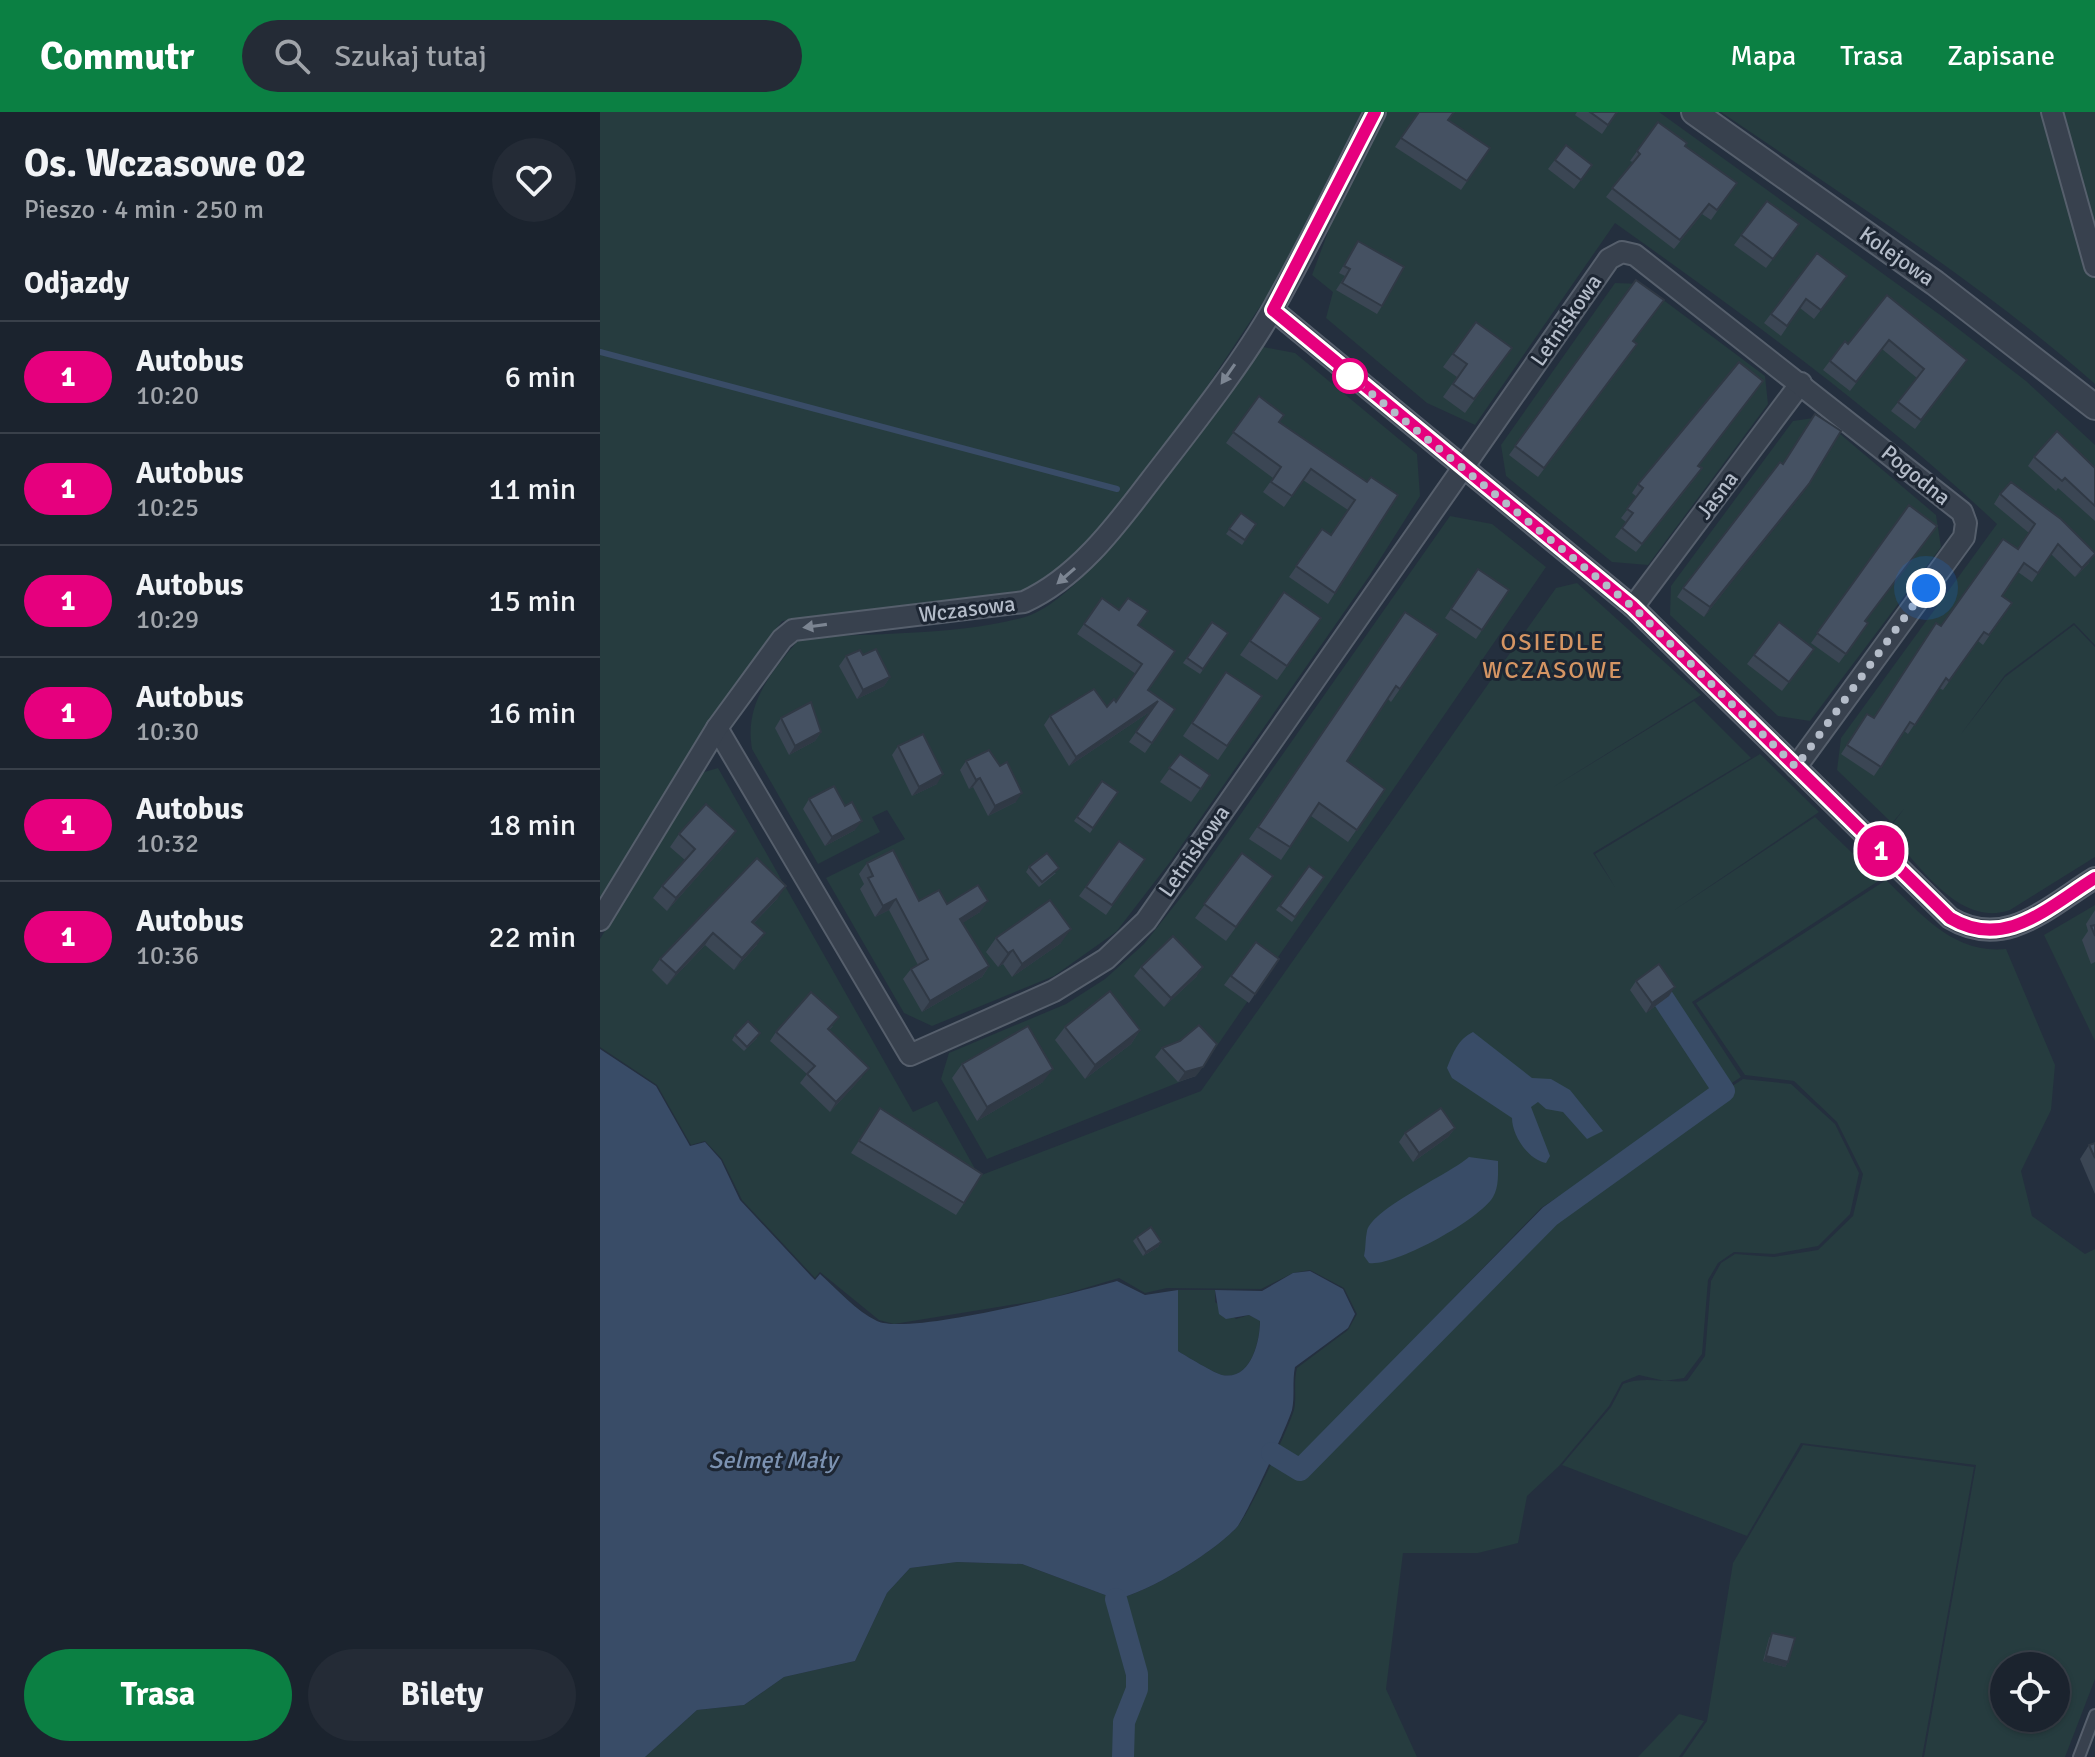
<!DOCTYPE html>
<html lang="pl">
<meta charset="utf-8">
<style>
:root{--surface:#1b232e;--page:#242b36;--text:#f1f3f6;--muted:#a0a4aa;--line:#39404a;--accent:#0b8043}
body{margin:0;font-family:Signika,sans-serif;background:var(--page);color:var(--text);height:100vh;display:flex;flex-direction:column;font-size:30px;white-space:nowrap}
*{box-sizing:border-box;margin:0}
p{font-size:26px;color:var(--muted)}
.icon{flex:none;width:44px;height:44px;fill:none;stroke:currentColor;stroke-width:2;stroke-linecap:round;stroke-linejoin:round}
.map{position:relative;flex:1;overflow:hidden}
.sheet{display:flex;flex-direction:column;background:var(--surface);width:600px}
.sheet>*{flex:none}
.badge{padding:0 16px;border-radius:26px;font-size:28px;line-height:52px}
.buttons{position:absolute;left:1390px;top:1540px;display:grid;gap:16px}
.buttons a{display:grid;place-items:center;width:80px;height:80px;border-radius:50%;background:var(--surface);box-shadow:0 2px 6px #0004,0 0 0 2px var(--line);font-size:40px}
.you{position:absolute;width:40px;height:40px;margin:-20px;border:6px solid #fff;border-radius:50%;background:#1a73e8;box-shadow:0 0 0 12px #1a73e833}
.map>.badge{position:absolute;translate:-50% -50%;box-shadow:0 0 0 4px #fff}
h2{padding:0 24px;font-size:30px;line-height:72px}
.round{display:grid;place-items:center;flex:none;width:84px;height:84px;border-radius:42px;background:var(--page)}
.overview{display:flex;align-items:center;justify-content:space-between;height:136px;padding:0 24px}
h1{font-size:38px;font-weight:700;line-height:60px}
.button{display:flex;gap:16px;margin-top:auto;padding:16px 24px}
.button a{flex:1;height:92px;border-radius:48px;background:var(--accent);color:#fff;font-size:32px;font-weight:700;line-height:92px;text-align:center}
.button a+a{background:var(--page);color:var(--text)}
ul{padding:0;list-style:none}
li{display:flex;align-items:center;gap:24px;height:112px;padding:0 24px;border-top:2px solid var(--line)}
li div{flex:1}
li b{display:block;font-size:30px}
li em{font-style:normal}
li .badge{min-width:88px;font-weight:700;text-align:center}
header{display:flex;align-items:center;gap:48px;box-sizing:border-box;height:112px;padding:0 40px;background:var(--accent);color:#fff}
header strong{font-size:38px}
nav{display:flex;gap:44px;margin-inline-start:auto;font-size:28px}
.search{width:560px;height:72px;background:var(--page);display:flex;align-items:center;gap:20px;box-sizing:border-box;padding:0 28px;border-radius:44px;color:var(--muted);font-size:30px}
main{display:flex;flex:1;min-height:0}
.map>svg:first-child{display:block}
.green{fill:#263c3f;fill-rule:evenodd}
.water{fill:#394c67}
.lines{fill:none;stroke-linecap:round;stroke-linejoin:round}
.stream{stroke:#394c67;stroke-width:6}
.canal{stroke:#394c67;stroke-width:22}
.service-casing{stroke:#565f6c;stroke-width:14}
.minor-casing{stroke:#565f6c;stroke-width:24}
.tertiary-casing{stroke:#565f6c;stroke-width:28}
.service{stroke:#38414e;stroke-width:10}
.minor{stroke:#38414e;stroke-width:20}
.tertiary{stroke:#38414e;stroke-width:24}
.wall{fill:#3b4654}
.shaded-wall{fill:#303945}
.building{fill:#455162;stroke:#303945;stroke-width:2}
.oneway{fill:#7c8592}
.line-casing{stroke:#fff;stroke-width:18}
.line{stroke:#e6007e;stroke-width:12}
.walk{stroke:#b4bcc9;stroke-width:8;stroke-dasharray:0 14.4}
.stop-dot{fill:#fff;stroke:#e6007e;stroke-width:4}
.labels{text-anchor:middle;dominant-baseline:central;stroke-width:6;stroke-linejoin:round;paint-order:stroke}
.street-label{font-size:22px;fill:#b4bcc9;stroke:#1d2633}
.neighbourhood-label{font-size:24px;letter-spacing:2px;fill:#d59563;stroke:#1d2633}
.water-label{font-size:24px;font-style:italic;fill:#7c92b1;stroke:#1d2633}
</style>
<header>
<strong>Commutr</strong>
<div class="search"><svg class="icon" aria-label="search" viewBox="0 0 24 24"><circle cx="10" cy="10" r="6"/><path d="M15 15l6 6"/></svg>Szukaj tutaj</div>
<nav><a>Mapa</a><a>Trasa</a><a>Zapisane</a></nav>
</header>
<main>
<section class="sheet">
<div class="overview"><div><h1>Os. Wczasowe 02</h1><p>Pieszo · 4 min · 250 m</p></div><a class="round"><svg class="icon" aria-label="heart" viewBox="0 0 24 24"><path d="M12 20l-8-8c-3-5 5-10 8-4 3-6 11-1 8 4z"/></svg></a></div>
<h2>Odjazdy</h2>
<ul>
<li><span class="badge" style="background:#e6007e;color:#fff">1</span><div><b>Autobus</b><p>10:20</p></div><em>6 min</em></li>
<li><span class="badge" style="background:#e6007e;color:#fff">1</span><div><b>Autobus</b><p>10:25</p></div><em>11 min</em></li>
<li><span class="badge" style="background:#e6007e;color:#fff">1</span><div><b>Autobus</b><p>10:29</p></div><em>15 min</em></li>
<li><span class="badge" style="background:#e6007e;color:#fff">1</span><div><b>Autobus</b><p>10:30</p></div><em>16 min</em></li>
<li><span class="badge" style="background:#e6007e;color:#fff">1</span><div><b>Autobus</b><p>10:32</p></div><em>18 min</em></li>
<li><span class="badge" style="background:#e6007e;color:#fff">1</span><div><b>Autobus</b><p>10:36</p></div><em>22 min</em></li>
</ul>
<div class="button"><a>Trasa</a><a>Bilety</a></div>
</section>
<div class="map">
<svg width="1495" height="1645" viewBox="0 0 1495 1645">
<rect width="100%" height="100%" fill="#242f3e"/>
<!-- green -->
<g class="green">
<polygon points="0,0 762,0 671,178 571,329 507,407 461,456 426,478 182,509 110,607 0,790"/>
<path d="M787,0H1059L1343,205L1426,269L1495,333V533L1474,511L1405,563L1361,622L1405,565L1474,513L1495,535V745L1410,798C1359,816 1319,752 1287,719L1304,697L1292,711L1237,658L1241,626L1397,412C1279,301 1147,205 1015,111L875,313L827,291L726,206L733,180L712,163L734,104Z"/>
<path d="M1121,0H1495V272C1380,170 1248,87 1121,0Z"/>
<polygon points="1015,171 1042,172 1165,264 1168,292 1048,453 1012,450 906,364 901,333"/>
<path d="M658,234L695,241L817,342L820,384L770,463L570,750L516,820L454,864L332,914L304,901L226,766L305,727L287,698L272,705L280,720L218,752L152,637C144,590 172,560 200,526C271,521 357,524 425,505C494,485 613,297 658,234Z"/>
<polygon points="1220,305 1336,403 1341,435 1210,609 1178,604 1070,503 1071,474 1193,309"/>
<polygon points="850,404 892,412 946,455 597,963 387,1047 341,967 349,941 466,892 505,867 544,832 593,770"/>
<path d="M977,471L1101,583L950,677L1094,589L1151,646L993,741L1015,775L995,742L1160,642L1219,700L1073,799L1215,705L1280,768L1092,890L1141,965L941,1096L763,1280L942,1098L1143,967L1191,972L1235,1012L1259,1061L1250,1102L1218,1134L1174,1142L1134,1140L1118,1151L1108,1168L1102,1242L1084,1266L1065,1269L1039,1263L1022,1270L1009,1294L959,1354L927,1384L918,1431L878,1441H803L786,1577L817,1645H45L97,1598L144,1593L184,1565L255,1549L287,1481L310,1456L357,1450L422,1452L516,1487C548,1481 614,1440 637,1415C649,1403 688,1317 694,1298C697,1285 693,1271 697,1256L748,1218L757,1202L744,1176L710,1158L693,1161L661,1177L567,1176L545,1181L519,1166L448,1187L294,1212L279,1208L220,1160L215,1166L142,1088L122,1047L105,1029L91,1033L57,973L0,935V827L101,661L118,656L313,1000L337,989L379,1064L601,979L956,476Z"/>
<path d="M1286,768C1321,801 1352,842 1406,837L1455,953L1451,998L1421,1059L1432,1104L1485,1142L1495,1137V1567L1465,1645H1324L1376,1353L1201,1331L1147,1424L962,1353L1011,1295L1023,1272C1044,1264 1064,1271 1087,1269L1105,1244L1111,1169L1121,1151L1135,1142L1174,1145L1218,1138L1253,1104L1263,1062L1237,1010L1194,969L1145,963L1096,891ZM1456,1554V1606H1404V1554Z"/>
<polygon points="1495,793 1495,929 1444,823"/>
<path d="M578,1178H615V1190L636,1207L649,1203L660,1208C660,1229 651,1269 622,1263C616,1262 584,1243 578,1239Z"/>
<polygon points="1203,1333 1374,1355 1322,1645 1082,1645 1107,1609 1133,1451"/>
<polygon points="1079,1602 1104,1609 1079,1645 1038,1645"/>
</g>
<!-- water -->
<g class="water">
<path d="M873,920L932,966L951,967L970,978L1003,1019L987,1027L963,1000L946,997L938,990L931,995L950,1044L946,1051C928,1048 912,1023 912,1006L852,966L847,956C853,941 858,927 873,920Z"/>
<path d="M0,937L56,974L90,1034L105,1030L121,1048L140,1088L211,1164L215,1168L220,1162C238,1178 256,1199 277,1209C309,1224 478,1180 517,1169L545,1183L578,1178V1239C584,1243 616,1262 622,1263C651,1269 660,1229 660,1209L649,1203L626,1207L619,1202L615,1178L662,1179L693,1161L710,1159L743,1177L755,1202L748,1216L695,1255C692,1270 695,1284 692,1298C688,1312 645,1407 637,1415C614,1440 548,1481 516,1487L422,1452L357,1450L310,1456L287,1481L255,1549L184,1565L144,1593L97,1598L45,1645H0Z"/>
<path d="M869,1045L898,1049C898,1061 899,1075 893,1085C879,1108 794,1155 769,1151L764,1144C766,1136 765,1127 767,1119C773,1096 848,1063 869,1045Z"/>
</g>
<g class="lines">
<!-- stream -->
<polyline class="stream" points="0,240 517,377"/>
<!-- canal -->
<g class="canal">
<polyline points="672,1341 700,1358 950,1104 1124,979 1057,877"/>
<polyline points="516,1487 537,1562 537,1577 524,1610 523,1645"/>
</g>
<defs>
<polyline id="service" points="1479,1645 1495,1603"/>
<g id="minor">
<polyline points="1452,0 1495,154"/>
<path d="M673,198L1033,495L1350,806C1405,839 1448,795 1495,766"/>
<polyline points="1033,495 1201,271"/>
<polyline points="117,616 310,943 454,879 506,847 546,809 1009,147 1022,140 1035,143 1362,400 1366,411 1364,425 1196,655"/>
<path d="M0,808L117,616L182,527L193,518L424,490C477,466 515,415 550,369C590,317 642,252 674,195C710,131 742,65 775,0"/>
</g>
<polyline id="tertiary" points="1094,0 1335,171 1495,295"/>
</defs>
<!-- service casing -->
<use href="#service" class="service-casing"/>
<!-- minor casing -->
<use href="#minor" class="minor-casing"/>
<!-- tertiary casing -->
<use href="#tertiary" class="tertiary-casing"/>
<!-- service -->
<use href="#service" class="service"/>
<!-- minor -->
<use href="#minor" class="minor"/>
<!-- tertiary -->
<use href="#tertiary" class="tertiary"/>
</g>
<!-- wall -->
<g class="wall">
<polygon points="819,0 848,8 890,36 861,78 795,35"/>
<polygon points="977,0 1017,0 1002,22 975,3"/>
<polygon points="1058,10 1085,34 1137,71 1111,108 1102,102 1074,137 1006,85 1033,50 1030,49"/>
<polygon points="966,33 992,53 974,77 948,57"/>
<polygon points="1167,89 1199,112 1166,156 1134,133"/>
<polygon points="758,129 782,194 777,202 736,178 745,164 739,161"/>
<polygon points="1217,141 1247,164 1214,207 1200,196 1181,224 1164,211"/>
<polygon points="1036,168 1033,229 1031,241 938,365 909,343"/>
<polygon points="1287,183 1367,248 1315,317 1291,299 1317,266 1282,237 1250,279 1223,258 1245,229 1248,232"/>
<polygon points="876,210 912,236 865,301 843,285 857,265 843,255"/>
<polygon points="659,284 679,310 767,370 735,481 728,492 689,465 722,417 731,423 748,398 703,368 684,395 663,380 673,366 626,331"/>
<polygon points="1434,345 1495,356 1495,409 1458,376 1456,379 1428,354"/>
<polygon points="1099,354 1096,365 1036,440 1015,425 1026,410 1021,406 1037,385 1032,381 1038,372"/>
<polygon points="1209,372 1104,505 1077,485 1083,476"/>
<polygon points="1400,382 1489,451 1475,465 1451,442 1432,470 1418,460 1402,484 1412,491 1383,533 1378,529 1343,578 1339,576 1308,622 1304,619 1274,664 1241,642 1267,602 1273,606 1341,514 1418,437 1429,421 1394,392"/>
<polygon points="1309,393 1265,509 1268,511 1239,551 1211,531"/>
<polygon points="641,401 656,412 642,433 626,422"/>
<polygon points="878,457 909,478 876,527 845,506"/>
<polygon points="684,480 721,506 677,568 640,543"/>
<polygon points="502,486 538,513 548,578 575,597 545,641 529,630 551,599 469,654 444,613 450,604 507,595 516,590 536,562 477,522"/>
<polygon points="805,500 838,522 791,590 788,587 747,649 785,677 748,730 711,704 681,748 649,727"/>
<polygon points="612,510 628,521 600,562 583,551"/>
<polygon points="1179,510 1214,537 1182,579 1147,552"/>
<polygon points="263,543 290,565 284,574 257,587 239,554 246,544"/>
<polygon points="626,560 662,584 618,648 583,624"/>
<polygon points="181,606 221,620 215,629 189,643 175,616"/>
<polygon points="298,634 337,672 312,684 292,643"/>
<polygon points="580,642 610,663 591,690 560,670"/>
<polygon points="366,649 400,654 416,690 388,704 373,675 369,677 360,658"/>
<polygon points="502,669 518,680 490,721 474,709"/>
<polygon points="209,687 255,718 225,734 203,697"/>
<polygon points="136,719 127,731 67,799 53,786 62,774 85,748 70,735 79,722"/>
<polygon points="519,729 545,747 506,803 479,784"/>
<polygon points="642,741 673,764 626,829 595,806"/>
<polygon points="267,751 319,789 347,792 380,800 362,811 389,854 382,865 322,900 303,867 311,857 318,853 289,798 275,805 260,777 264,772 259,762"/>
<polygon points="709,754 724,765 692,810 676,798"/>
<polygon points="429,755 456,761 439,775 426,760"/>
<polygon points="178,786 154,811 157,833 134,858 105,833 67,873 52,858 60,847"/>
<polygon points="1495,798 1495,850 1491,852 1482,828 1488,819 1486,812"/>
<polygon points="396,826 461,831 412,865 403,852 398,855 386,840"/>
<polygon points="656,830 679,847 649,891 624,873"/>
<polygon points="541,855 597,864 564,895 534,864"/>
<polygon points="1036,869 1069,884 1046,901 1030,878"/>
<polygon points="233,914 229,918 262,965 230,1000 200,971 207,962 170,929 176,920"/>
<polygon points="465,915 540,918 531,932 485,967 455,928"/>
<polygon points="135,923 157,926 144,939 132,928"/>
<polygon points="562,936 596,964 578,970 555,945"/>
<polygon points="362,952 443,970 377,1009 352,966"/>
<polygon points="280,996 364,1091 356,1103 251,1041"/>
<polygon points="855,1016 848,1025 813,1050 799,1030 805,1021"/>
<polygon points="1495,1031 1495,1082 1480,1047 1489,1033"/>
<polygon points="537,1125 561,1130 558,1135 543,1144 533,1129"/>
<polygon points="1172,1521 1188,1550 1185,1555 1163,1549 1169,1526"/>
</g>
<!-- shaded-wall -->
<g class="shaded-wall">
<polygon points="1209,372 1203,381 1104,505 1110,495"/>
<polygon points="1495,442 1489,451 1475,465 1482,456"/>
<polygon points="290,565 284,574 257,587 263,578"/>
<polygon points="558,589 551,599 469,654 476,645"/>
<polygon points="221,620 215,629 189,643 195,634"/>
<polygon points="343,662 337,672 312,684 319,675"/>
<polygon points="380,666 373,675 369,677 376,668"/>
<polygon points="422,681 416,690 388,704 395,694"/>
<polygon points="262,709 255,718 225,734 232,725"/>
<polygon points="136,719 127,731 67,799 76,786"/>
<polygon points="186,774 178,786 144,821 152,810"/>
<polygon points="296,787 289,798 275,805 283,794"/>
<polygon points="388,789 380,800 352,818 360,807"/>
<polygon points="471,817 461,831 412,865 422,852"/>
<polygon points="113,821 105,833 67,873 76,861"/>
<polygon points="165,821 157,833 134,858 142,846"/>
<polygon points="413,838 403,852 398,855 408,841"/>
<polygon points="389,854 382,865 322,900 330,889"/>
<polygon points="603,855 597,864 564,895 571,886"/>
<polygon points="1075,875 1069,884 1046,901 1052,891"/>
<polygon points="540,918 531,932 485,967 495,953"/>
<polygon points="603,955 596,964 578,970 585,960"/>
<polygon points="269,956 262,965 230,1000 236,990"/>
<polygon points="453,957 443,970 377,1009 387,995"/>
<polygon points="855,1016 848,1025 813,1050 819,1041"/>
<polygon points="561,1130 558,1135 543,1144 546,1140"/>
<polygon points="1166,1544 1188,1550 1185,1555 1163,1549"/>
</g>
<!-- building -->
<g class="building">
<polygon points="819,0 854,0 848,8 890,36 867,69 801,26"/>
<polygon points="990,0 1017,0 1008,13"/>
<polygon points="1058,10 1087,31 1085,34 1137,71 1117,98 1109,92 1080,128 1012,76 1040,42 1037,39"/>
<polygon points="966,33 992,53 981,68 955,48"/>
<polygon points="1167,89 1199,112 1173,147 1141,123"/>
<polygon points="758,129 804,155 782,194 742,171 750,157 744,154"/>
<polygon points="1217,141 1247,164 1221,198 1206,187 1187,214 1171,202"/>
<polygon points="1036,168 1064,188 1033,229 1037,232 944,356 915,334"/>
<polygon points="1287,183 1367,248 1321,308 1298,290 1324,257 1289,228 1256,270 1230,249 1245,229 1248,232"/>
<polygon points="876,210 912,236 874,287 853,272 867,252 853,242"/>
<polygon points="1139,250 1163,269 1098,354 1102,356 1042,432 1022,416 1033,401 1027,397 1043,376 1038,372"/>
<polygon points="659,284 684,303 679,310 767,370 771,365 798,383 735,481 696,454 722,417 731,423 755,388 711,357 692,384 671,370 681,355 633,320"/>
<polygon points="1215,302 1241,319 1209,372 1110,495 1083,476 1180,350 1183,352"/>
<polygon points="1457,319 1495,356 1495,394 1465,366 1462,369 1434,345"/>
<polygon points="1411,370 1461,407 1495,441 1495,442 1482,456 1458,432 1438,461 1424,451 1402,484 1412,491 1389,523 1384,520 1349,569 1346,566 1315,613 1310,610 1281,655 1247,633 1267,602 1274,606 1336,511 1341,514 1403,427 1418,437 1435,412 1400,382"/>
<polygon points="1309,393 1337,414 1265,509 1268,511 1246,542 1217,521"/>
<polygon points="641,401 656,412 645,428 629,417"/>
<polygon points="878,457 909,478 882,518 851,497"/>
<polygon points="684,480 721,506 687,554 650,529"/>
<polygon points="502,486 519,498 528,486 548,499 538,513 575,539 548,578 575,597 552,631 536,620 558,589 476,645 450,604 494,577 507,595 514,587 516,590 542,552 484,512"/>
<polygon points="805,500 838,522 800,577 796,574 747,649 785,677 757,718 719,691 690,735 658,715"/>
<polygon points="612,510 628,521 603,557 587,546"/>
<polygon points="1179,510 1214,537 1189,570 1154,543"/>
<polygon points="276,537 290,565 263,578 246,544 260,538 263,543"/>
<polygon points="626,560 662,584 627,634 592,611"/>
<polygon points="211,590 221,620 195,634 181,606"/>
<polygon points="323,622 343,662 319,675 298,634"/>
<polygon points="389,638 400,654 407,650 422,681 395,694 380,666 376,668 366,649"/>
<polygon points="580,642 610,663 601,677 569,656"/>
<polygon points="502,669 518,680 493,716 477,705"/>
<polygon points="234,674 245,694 252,690 262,709 232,725 209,687"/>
<polygon points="106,692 136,719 76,786 62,774 95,737 79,722"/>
<polygon points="519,729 545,747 512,793 486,775"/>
<polygon points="293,738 319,789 339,778 347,792 378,773 388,789 360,807 389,854 330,889 311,857 328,847 296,787 283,794 268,766 273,764 267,751"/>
<polygon points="447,741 459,756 442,770 429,755"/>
<polygon points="642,741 673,764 636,815 604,792"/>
<polygon points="157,746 186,774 152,810 165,821 142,846 113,821 76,861 60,847"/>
<polygon points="709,754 724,765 695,805 680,794"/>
<polygon points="450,788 471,817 422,852 413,838 408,841 396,826"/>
<polygon points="1495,813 1495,824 1491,814"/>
<polygon points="573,824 603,855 571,886 541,855"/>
<polygon points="656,830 679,847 655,882 631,864"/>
<polygon points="1059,852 1075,875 1052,891 1036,869"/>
<polygon points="510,879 540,918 495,953 465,915"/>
<polygon points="211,880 239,905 228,917 269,956 236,990 207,962 215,954 176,920"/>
<polygon points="148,909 160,921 147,935 135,923"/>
<polygon points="599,913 617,932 603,955 585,960 562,936 580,929"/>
<polygon points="428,914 453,957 387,995 362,952"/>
<polygon points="280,996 382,1062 364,1091 259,1029"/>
<polygon points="841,996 855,1016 819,1041 805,1021"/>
<polygon points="1495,1031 1495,1046 1489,1033"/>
<polygon points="551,1115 561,1130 546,1140 537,1125"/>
<polygon points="1172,1521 1195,1526 1188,1550 1166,1544"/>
</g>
<!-- one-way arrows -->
<defs><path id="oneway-solid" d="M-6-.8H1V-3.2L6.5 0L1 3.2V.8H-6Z" transform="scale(2)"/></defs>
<g class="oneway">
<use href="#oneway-solid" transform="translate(628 262) rotate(125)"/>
<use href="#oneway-solid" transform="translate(466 464) rotate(139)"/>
<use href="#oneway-solid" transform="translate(215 514) rotate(172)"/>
</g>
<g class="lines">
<defs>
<path id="line" d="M775,0L673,198L1033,495L1350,806C1405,839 1448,795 1495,766"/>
</defs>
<!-- line casing -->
<use href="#line" class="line-casing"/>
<!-- line -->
<use href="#line" class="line"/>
<!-- walk -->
<polyline class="walk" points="750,264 1033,495 1196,655 1326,476"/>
</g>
<!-- markers -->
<circle class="stop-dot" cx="750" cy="264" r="16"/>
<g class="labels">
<!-- street labels -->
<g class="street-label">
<text transform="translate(1297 144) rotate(35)">Kolejowa</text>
<text transform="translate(966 208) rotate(-55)">Letniskowa</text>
<text transform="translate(1316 363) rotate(39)">Pogodna</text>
<text transform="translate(1117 383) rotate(-53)">Jasna</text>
<text transform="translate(367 497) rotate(-7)">Wczasowa</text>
<text transform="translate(594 739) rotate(-55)">Letniskowa</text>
</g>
<!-- neighbourhood labels -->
<g class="neighbourhood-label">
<text x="953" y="530">OSIEDLE<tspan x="953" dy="28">WCZASOWE</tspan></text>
</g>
<!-- water labels -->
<g class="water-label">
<text x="173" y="1348">Selmęt Mały</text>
</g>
</g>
</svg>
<div class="buttons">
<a><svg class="icon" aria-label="locate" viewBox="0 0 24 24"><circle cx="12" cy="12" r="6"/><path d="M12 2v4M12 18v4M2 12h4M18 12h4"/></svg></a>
</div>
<div class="you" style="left:1326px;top:476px"></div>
<b class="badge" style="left:1281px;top:739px;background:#e6007e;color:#fff">1</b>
</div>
</main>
